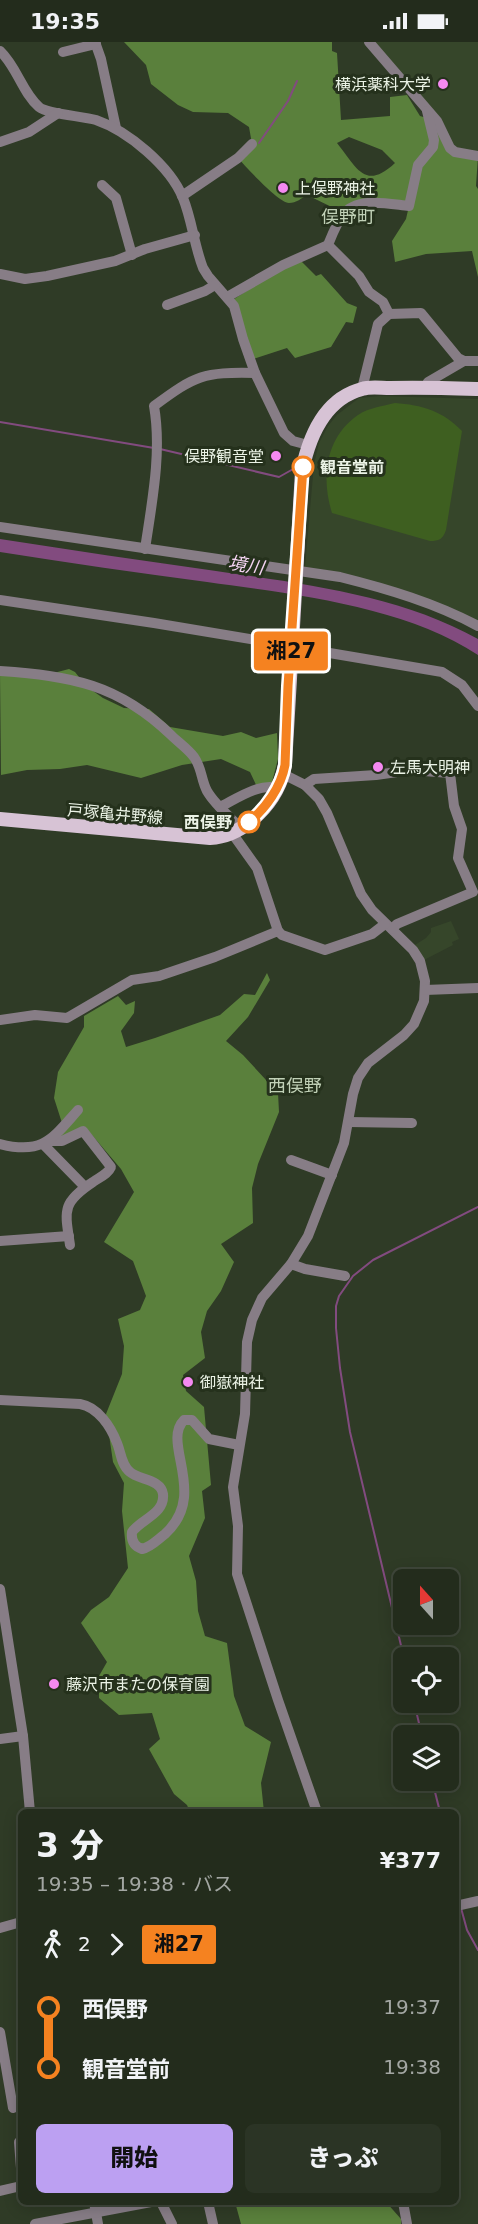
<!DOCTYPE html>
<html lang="ja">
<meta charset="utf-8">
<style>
:root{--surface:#232c1c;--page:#2b3425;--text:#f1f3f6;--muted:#a3a7a3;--line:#40483b;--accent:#bca0f2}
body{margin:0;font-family:"DejaVu Sans","Noto Sans JP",sans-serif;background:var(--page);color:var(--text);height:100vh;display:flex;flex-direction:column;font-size:22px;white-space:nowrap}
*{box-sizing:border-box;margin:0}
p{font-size:20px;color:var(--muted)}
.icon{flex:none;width:33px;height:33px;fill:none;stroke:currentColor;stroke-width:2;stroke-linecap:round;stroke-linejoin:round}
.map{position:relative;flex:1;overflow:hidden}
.details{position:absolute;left:18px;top:1767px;width:441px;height:396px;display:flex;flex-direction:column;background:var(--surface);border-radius:9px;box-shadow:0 3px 15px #0003,0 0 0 2px var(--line)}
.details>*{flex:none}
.badge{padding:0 12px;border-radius:4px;font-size:21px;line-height:39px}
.needle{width:39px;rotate:339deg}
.tools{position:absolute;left:393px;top:1527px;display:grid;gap:12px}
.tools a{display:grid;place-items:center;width:66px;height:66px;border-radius:9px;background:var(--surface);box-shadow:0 3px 15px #0003,0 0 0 2px var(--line);font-size:30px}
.map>.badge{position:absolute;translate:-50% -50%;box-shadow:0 0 0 3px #fff}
.legs{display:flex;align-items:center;gap:9px;height:66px;padding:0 18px;font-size:20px}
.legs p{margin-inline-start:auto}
.overview{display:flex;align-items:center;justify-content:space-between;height:102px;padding:0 18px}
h1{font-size:33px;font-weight:800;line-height:45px}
.action{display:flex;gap:12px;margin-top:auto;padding:12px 18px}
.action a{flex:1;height:69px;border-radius:9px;background:var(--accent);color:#111;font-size:24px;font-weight:800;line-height:69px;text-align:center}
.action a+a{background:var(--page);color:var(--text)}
ul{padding:0 18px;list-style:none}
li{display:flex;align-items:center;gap:21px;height:60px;font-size:22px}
li i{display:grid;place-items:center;width:9px;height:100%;margin:0 8px;background:currentColor}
li i::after{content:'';width:15px;height:15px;margin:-8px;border:4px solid;border-radius:50%;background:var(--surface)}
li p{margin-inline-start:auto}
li:first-child i{background:linear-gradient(#0000 50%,currentColor 0)}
li:last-child i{background:linear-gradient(currentColor 50%,#0000 0)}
.status{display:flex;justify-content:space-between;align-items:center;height:42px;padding:0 30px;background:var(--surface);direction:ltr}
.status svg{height:16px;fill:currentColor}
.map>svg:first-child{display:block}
.built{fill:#36462a}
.green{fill:#3e5f20}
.forest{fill:#5a803c;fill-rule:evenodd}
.water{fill:#824b7f}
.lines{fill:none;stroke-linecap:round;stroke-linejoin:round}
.stream{stroke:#824b7f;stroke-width:2}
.minor{stroke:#877d86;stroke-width:10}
.major{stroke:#d7c3d5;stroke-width:14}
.line-1-casing{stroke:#fff;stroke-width:14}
.line-1{stroke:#f58220;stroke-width:9}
.poi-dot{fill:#f489f0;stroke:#25311c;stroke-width:2}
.stop-1-dot{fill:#fff;stroke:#f58220;stroke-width:3}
.labels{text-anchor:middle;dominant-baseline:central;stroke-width:6;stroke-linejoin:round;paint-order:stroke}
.poi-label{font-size:16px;fill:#ebf3e6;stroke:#25311c;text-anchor:start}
.stop-label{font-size:16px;font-weight:bold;fill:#ebf3e6;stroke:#25311c;text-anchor:start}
.street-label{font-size:16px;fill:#ebf3e6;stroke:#25311c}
.neighbourhood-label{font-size:18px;fill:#c1d1b7;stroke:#25311c}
.water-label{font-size:18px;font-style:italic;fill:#f6d5f4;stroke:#25311c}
</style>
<div class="status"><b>19:35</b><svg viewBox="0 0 49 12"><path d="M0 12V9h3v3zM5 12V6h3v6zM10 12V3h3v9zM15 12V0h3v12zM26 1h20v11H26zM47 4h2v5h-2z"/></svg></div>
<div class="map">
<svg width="478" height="2182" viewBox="0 0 478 2182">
<rect width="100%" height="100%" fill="#2f3b26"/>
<!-- built -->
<g class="built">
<polygon points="370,0 478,0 478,114 450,106"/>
<polygon points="380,354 478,357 478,579 305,525 314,422 319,401 328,384 337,373 359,356"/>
<polygon points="451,879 459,897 452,900 453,903 424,918 415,903 426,896 431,890 431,886"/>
</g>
<!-- green -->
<path class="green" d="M395,361C422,363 443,369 462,389L446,488C443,497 439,499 430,499L332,471C321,436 325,396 358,373C368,366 383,364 395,361Z"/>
<!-- forest -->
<g class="forest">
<path d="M124,0H332V9L337,11L341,78L390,74V55L407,53L420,74L437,79L450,106L478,114L476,144L478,147V235L472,209L426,212L395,220L392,199L406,177L409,164L366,161L344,171L307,153C302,156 296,161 289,161C278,160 247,126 238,116L252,102L249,85L228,71L193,70L178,63L151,42L146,23ZM349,95L382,108L395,121C365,149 357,126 337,101Z"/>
<polygon points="298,216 316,234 321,232 347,261 357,265 353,281 346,280 331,305 295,316 287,306 250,318 231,259"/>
<polygon points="69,627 75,630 86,644 103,656 124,666 149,667 170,685 223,694 241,690 256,696 277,691 278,717 272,740 257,745 250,730 221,717 182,723 141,736 87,723 60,727 27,728 1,733 0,631 46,633"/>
<polygon points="267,931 270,938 248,975 226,999 243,1013 278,1051 279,1070 258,1122 252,1146 253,1181 221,1202 234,1220 221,1249 207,1269 201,1290 205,1316 183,1333 186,1349 204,1365 211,1443 202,1449 205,1476 189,1514 196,1539 198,1569 205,1594 227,1601 234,1654 245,1684 271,1700 261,1741 264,1770 190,1770 187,1763 174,1752 149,1707 160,1697 152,1671 119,1673 99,1656 99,1634 107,1620 81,1581 91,1568 109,1555 128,1526 122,1469 124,1441 113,1420 106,1372 122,1332 124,1304 118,1277 140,1268 146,1254 133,1219 104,1200 134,1150 121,1127 86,1086 59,1103 62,1081 54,1056 58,1030 84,985 84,974 118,954 126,963 135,959 134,971 121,989 126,1005 155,996 220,973 244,952 255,953"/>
<polygon points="235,2160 386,2160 401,2177 401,2182 241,2182"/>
</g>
<!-- water -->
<path class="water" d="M0,497C72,508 144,519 216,529C304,542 399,553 478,597V613C404,564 293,552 207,540C138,531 69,521 0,510Z"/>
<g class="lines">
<!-- stream -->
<g class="stream">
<polyline points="259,101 288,59 297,39"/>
<polyline points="0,380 154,406"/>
<polyline points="160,407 279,435 295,426"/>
<polyline points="404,1616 350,1390 340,1326 336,1286 336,1264 339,1254 353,1234 373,1218 478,1165"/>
<polyline points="414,1660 422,1694"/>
<polyline points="432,1738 440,1770"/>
<polyline points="456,1841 460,1861"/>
<polyline points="461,1866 467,1888 478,1908"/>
</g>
<!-- minor -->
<g class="minor">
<polyline points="95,0 101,17 116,86"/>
<polyline points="369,0 437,79 450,106 455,110 478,114"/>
<path d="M0,9C17,25 22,50 39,65C47,72 82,74 96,78C128,89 170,124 183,156C192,178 194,203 203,226L208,234L234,264L243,297L255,331L284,391L293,399L308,403"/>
<polyline points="63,10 96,2"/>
<polyline points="0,100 29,90 58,71"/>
<polyline points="102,143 116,156 132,213"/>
<polyline points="182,154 238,116 252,102"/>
<polyline points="0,232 25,237 47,234 115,219 145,207 195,193"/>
<polyline points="227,255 283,223 328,203"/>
<polyline points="167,263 205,249 215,243"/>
<path d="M389,272L383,260L369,250L359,234L328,203C332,193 336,182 343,173C356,154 389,162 409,164L418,123L433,105L434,98L427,69"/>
<polyline points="425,346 428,340 464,319 478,319"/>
<polyline points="362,347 378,282 389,272 421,271 458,316 464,319"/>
<path d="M0,485L340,535C388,547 435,561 478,584"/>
<path d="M145,507C152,460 162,410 154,364C196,333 203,330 255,331"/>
<polyline points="0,558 154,581 286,603"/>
<polyline points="300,606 442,630 462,643 478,664"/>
<path d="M0,629C71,634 118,642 171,693C178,700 188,707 194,715C202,726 201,738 207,749C215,763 230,775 241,786"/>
<polyline points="283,732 305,743 319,757 327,771 361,852 372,868 413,908 420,919 425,939 424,959 414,982 404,993 368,1021 358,1036 353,1052 344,1101 308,1194 291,1222 262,1256 252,1278 247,1300 245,1372 233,1445 238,1484 237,1532 278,1658 317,1770"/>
<polyline points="305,743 314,737 376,733 411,728 450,731 454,764 462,787 458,816 473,850 397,882 392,887"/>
<path d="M220,765C236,757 259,741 277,746"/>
<polyline points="232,791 257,826 278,889"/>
<polyline points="425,948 478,946"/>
<polyline points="0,978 35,973 67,976 132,938 159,934 215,915 278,889 282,893 325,908 372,892 385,882"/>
<polyline points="349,1080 412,1081"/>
<path d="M50,1099H62L83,1089L111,1125C108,1132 100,1135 93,1140C61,1161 65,1169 70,1203"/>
<path d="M0,1102C43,1113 52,1097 78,1068"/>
<polyline points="43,1102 85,1145"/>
<polyline points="291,1118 332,1133"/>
<polyline points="0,1199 69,1194"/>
<polyline points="291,1222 305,1227 345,1234"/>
<path d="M0,1358L80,1362C98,1365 111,1385 117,1401C121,1410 121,1423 130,1430C139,1438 161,1437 163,1452C165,1472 141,1477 132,1490C131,1498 134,1504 142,1507C151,1505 157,1498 165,1492C209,1452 161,1401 184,1378H192L209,1397L239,1403"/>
<polyline points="0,1547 23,1694 30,1770"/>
<polyline points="0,1697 23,1694"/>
<polyline points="456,1864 478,1859"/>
<polyline points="0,1886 21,1880"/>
<polyline points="0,1990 13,2066"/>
<polyline points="19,2100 21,2126"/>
<polyline points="0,2149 21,2144"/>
<polyline points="94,2160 98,2182"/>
<polyline points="161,2160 172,2182"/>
<polyline points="208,2160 213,2182"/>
<polyline points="403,2160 407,2182"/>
<polyline points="35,2182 151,2160"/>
</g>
<!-- major -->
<path class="major" d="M0,777L210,796C246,794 279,758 285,723L302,429C309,395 324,357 362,347C370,344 381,346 390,346C419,345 448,346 478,347"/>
</g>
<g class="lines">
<defs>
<path id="line-1" d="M249,780C266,766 281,745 285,723L288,644L303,425"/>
</defs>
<!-- line-1 casing -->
<use href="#line-1" class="line-1-casing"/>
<!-- line-1 -->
<use href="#line-1" class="line-1"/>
</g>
<!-- markers -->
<g class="poi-dot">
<circle cx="443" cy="42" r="6"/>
<circle cx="283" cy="146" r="6"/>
<circle cx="276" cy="414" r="6"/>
<circle cx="378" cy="725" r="6"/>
<circle cx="188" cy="1340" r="6"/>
<circle cx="54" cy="1642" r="6"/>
</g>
<g class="stop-1-dot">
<circle cx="303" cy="425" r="10"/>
<circle cx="249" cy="780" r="10"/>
</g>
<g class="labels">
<!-- poi labels -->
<g class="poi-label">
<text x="431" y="42" text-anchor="end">横浜薬科大学</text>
<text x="295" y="146">上俣野神社</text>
<text x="264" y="414" text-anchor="end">俣野観音堂</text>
<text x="390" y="725">左馬大明神</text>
<text x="200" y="1340">御嶽神社</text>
<text x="66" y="1642">藤沢市またの保育園</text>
</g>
<!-- stop labels -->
<g class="stop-label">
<text x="320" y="425">観音堂前</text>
<text x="232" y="780" text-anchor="end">西俣野</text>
</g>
<!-- street labels -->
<g class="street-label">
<text transform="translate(115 772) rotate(5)">戸塚亀井野線</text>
</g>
<!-- neighbourhood labels -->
<g class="neighbourhood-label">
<text x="348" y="174">俣野町</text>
<text x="295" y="1043">西俣野</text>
</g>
<!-- water labels -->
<g class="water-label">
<text transform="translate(246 523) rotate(9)">境川</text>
</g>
</g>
</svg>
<div class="tools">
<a><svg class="needle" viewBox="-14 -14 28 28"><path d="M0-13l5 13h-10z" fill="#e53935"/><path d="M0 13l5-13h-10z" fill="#a3a7a3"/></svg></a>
<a><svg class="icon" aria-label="locate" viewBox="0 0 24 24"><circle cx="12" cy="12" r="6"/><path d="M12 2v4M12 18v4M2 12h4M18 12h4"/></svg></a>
<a><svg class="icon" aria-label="layers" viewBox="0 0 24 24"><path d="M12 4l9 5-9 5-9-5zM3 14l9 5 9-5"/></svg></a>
</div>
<b class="badge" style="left:291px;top:609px;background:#f58220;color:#111">湘27</b>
<section class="details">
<div class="overview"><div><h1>3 分</h1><p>19:35 – 19:38 · バス</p></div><b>¥377</b></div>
<div class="legs"><svg class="icon" aria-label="walk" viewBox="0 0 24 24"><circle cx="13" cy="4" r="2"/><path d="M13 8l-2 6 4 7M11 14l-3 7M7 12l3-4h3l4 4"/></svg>2<svg class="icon" aria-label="forward" viewBox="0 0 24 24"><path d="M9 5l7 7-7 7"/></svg><b class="badge" style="background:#f58220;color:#111">湘27</b></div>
<ul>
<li><i style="color:#f58220"></i><b>西俣野</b><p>19:37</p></li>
<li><i style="color:#f58220"></i><b>観音堂前</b><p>19:38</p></li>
</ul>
<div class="action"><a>開始</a><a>きっぷ</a></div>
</section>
</div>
